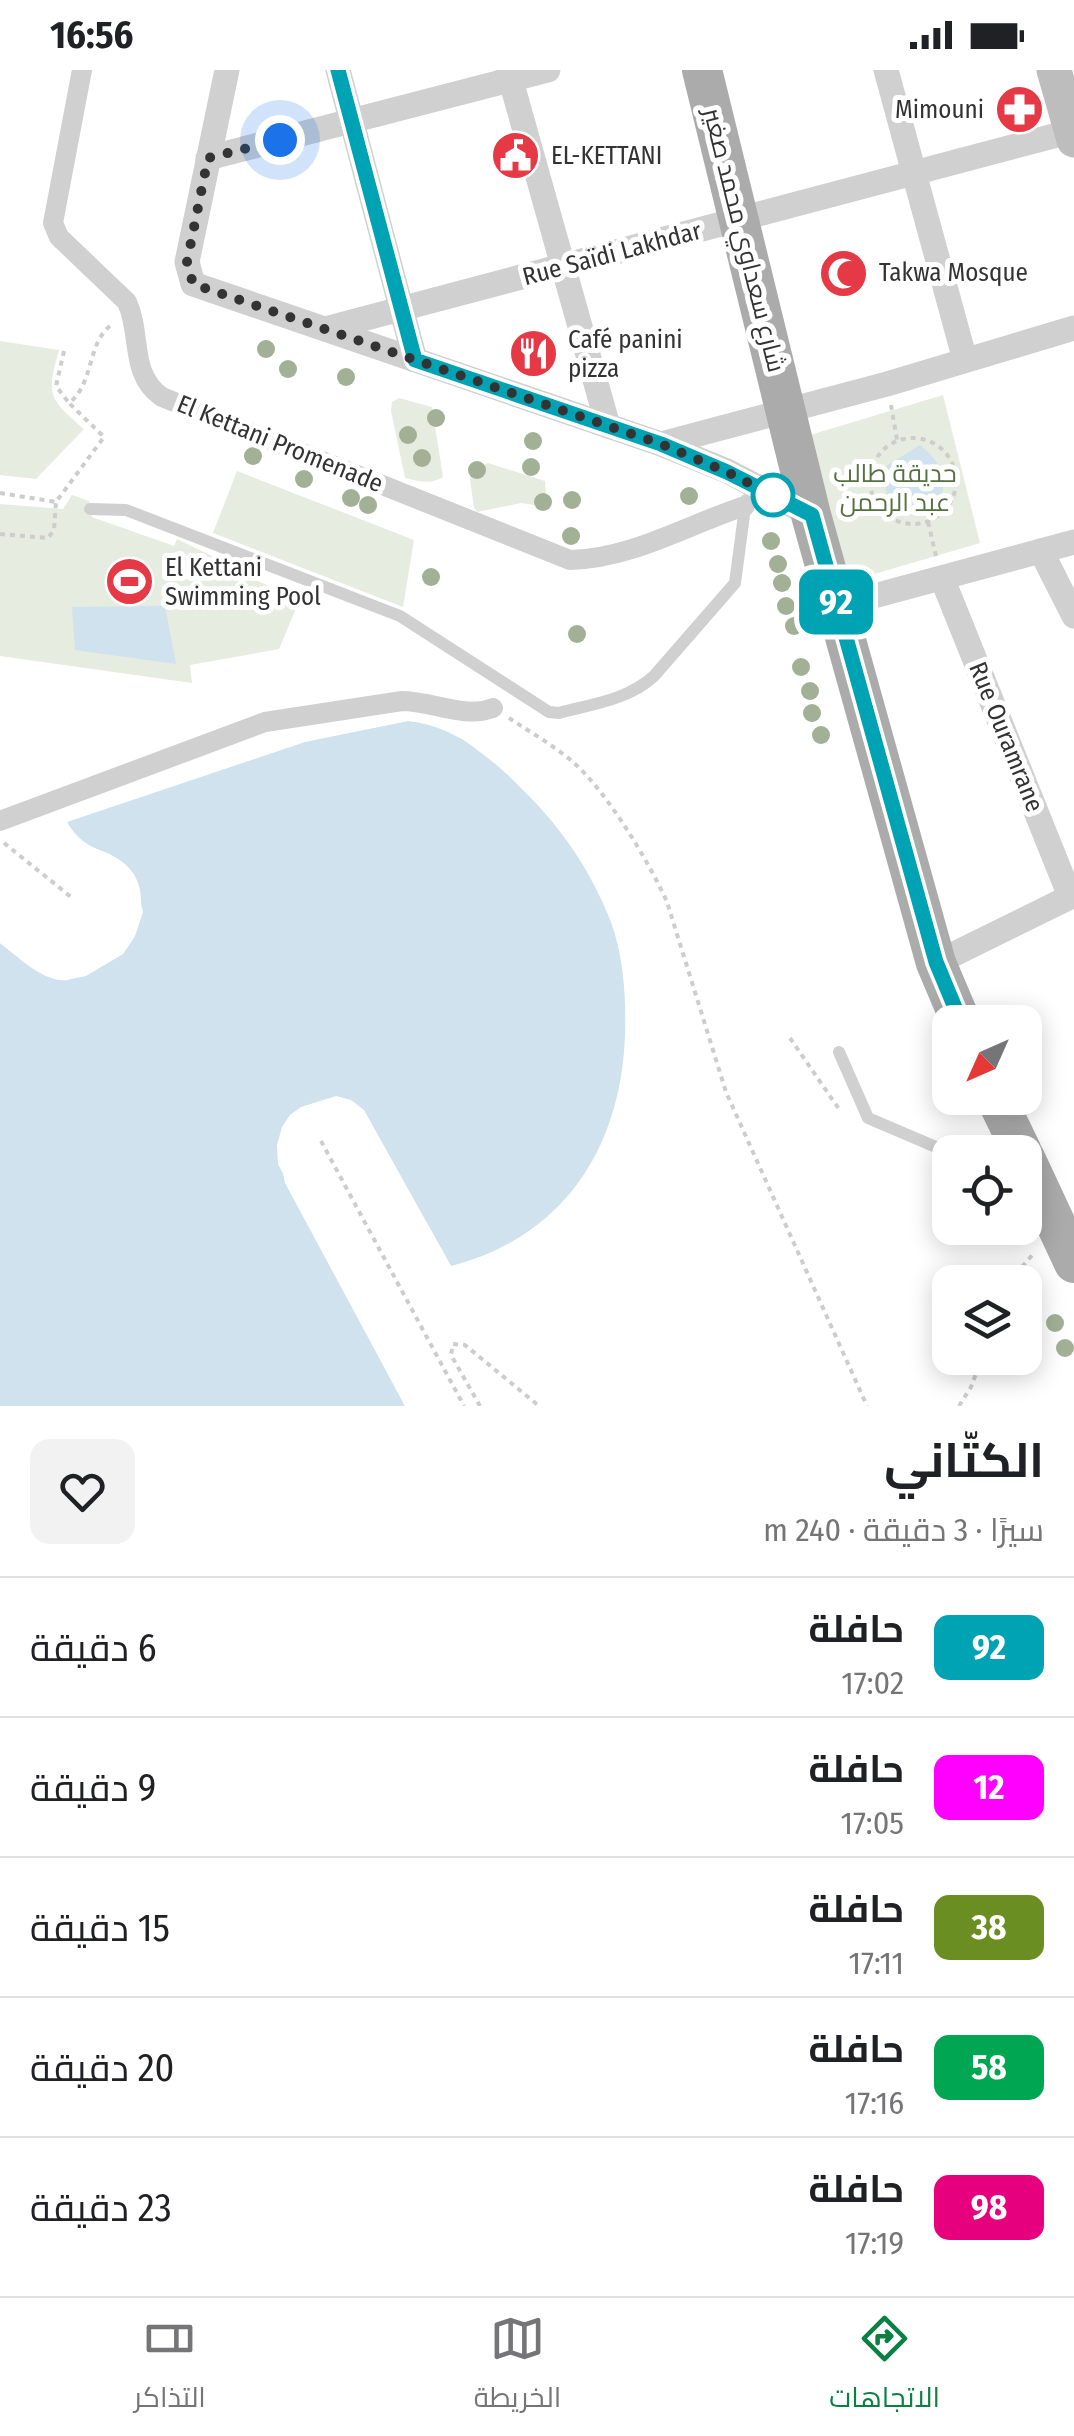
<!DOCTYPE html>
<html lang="ar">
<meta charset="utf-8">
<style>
:root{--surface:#fff;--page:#f2f2f2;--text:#202124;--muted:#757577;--line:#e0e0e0;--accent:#0b8043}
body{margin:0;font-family:"Fira Sans Condensed",Cairo,sans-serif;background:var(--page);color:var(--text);direction:rtl;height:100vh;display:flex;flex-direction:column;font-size:38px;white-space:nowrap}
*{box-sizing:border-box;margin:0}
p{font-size:32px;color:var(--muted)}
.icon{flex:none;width:55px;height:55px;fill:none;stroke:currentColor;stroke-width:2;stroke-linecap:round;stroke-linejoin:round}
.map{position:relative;height:1336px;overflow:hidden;direction:ltr}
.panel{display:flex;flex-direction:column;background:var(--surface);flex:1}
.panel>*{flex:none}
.badge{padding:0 20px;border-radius:15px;font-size:35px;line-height:65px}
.needle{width:65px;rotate:225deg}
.controls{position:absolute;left:932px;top:935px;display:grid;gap:20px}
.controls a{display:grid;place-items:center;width:110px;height:110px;border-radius:20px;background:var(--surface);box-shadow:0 5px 25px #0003;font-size:50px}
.you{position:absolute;width:50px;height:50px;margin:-25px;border:8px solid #fff;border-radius:50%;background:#1a73e8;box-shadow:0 0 0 15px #1a73e833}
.map>.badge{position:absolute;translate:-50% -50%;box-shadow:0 0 0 5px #fff}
.round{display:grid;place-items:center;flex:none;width:105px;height:105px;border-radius:20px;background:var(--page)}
.summary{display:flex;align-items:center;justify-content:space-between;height:170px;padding:0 30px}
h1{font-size:48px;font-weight:700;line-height:75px}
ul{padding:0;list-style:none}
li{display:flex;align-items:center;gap:30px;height:140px;padding:0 30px;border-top:2px solid var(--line)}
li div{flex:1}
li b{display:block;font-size:38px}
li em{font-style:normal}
li .badge{min-width:110px;font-weight:700;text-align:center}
.status{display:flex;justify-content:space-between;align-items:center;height:70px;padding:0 50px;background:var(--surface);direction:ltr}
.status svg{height:28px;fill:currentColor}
.menu{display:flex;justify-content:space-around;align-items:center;height:140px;border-top:2px solid var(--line);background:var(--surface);font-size:28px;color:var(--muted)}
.menu a{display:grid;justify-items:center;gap:5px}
.menu .on{color:var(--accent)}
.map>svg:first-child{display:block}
.green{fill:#e6ecdf}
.water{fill:#cfe2ee}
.pier{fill:#fff}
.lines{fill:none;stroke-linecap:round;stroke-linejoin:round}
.path{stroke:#cdcdcd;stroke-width:4;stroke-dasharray:5 5;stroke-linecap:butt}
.service{stroke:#d0d0d0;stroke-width:12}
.pedestrian{stroke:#d0d0d0;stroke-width:20}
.minor{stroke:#d0d0d0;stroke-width:25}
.secondary{stroke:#bdbdbd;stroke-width:35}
.primary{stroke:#ababab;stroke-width:40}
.tree{fill:#a2b095}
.line-casing{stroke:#fff;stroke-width:22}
.line{stroke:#00a3b4;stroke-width:15}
.walk{stroke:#333;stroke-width:10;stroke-dasharray:0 18}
.stop-dot{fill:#fff;stroke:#00a3b4;stroke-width:5}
.labels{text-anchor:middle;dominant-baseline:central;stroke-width:10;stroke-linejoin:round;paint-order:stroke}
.poi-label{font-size:25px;fill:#333;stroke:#fff;text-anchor:start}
.street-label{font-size:25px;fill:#333;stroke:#fff}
.park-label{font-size:25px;fill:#56703f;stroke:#fff}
</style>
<div class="status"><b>16:56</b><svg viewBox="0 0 49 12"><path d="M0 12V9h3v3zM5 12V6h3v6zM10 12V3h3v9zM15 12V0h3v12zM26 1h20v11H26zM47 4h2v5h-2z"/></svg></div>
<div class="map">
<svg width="1074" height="1336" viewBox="0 0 1074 1336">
<rect width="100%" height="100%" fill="#fff"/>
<!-- green -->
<g class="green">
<path d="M0,271L59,280C46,325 49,329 84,359L36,409L0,405Z"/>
<polygon points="943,325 980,473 847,512 810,365"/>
<path d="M399,328L432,337L443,407C430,415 418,411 405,408L391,341L392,332Z"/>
<polygon points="488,393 545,411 547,437 521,433 477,442 474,438 470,409 472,400"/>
<polygon points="237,401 414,470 403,537 213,463"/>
<polygon points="72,425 89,431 92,447 174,476 177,469 220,490 220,495 300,529 279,579 190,595 192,613 0,586 0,434 63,439"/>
</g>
<!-- water -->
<g class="water">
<path d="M920,375C942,393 951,412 935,438L891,437L880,400Z"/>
<polygon points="165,536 176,594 75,580 72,537"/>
<path d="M408,651C456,656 490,687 523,720C562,758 591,801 611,852C624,889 626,927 625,965C621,1078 564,1167 451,1196L363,1040C335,1018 320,1033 290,1045L277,1076L285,1113L405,1336H0V873C17,886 44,913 67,910C75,909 119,888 123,883C141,864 148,825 133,803C114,776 87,787 67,752L305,672Z"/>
</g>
<!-- pier -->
<g class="pier">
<polygon points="408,646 435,649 460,661 505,695 502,699 458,665 434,654 408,651 305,671 62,753 65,747 304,667"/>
<polygon points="72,761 85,775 110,784 134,804 143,842 135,866 123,884 86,906 66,910 43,904 0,873 0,868 45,899 66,905 85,901 119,881 130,864 138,842 129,807 108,789 81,779 67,762"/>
<polygon points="336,1026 351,1030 364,1040 451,1196 447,1198 360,1044 348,1035 336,1031 304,1041 294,1049 286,1060 282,1076 283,1093 290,1111 410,1336 405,1336 278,1094 277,1075 282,1057 290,1045 301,1037"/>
</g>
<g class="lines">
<!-- path -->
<g class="path">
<polyline points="64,281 56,316 69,333"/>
<polyline points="891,335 897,370"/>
<circle cx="913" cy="411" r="43"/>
<path d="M0,423L56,432L104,367L69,333C94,314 87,274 110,256"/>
<polyline points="840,439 874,430"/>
<polyline points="928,452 936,486"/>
<polyline points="0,464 48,468 54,460 56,432"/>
<path d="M509,648C530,662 553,675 573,692C607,722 648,790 667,832L726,1022L867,1336"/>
<polyline points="4,773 71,827"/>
<polyline points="790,968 841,1042"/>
<polyline points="321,1071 464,1336"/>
<polyline points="1009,1212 1034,1183"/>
<polyline points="480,1336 451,1285 453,1274 465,1275 539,1336"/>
<polyline points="959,1336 971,1317 982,1288"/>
</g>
<!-- service -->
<g class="service">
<path d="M90,439L126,440L400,546L549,642L559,643C592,634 628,630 654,606L735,513L746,430"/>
<polyline points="839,982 868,1048 950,1083"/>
</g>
<!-- pedestrian -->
<g class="pedestrian">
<path d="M82,0L53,153L59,167L127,232C142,265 129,304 162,327L570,490C631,489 689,454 745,436"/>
<path d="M0,751L265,652L402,631C432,631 464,649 493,638"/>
</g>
<!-- minor -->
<g class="minor">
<polyline points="227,0 187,192 193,214 661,374 727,401 811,445"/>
<polyline points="338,0 415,290"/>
<polyline points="508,0 608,356"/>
<polyline points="886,0 965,290"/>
<polyline points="208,88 548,0"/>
<polyline points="325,259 1072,61"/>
<polyline points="661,374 887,314 1074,258"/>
<polyline points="1041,481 1074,546"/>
<polyline points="942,508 1070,826"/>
<polyline points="837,536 1074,472"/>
<polyline points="936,893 1074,825"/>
</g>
<!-- secondary -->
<polyline class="secondary" points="1054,0 1074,70"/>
<!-- primary -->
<g class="primary">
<polyline points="702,0 811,445 936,893 961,952"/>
<polyline points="996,1028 1022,1082"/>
<polyline points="1025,1088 1074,1193"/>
</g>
</g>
<!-- trees -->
<g class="tree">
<circle cx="266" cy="279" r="9"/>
<circle cx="288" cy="299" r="9"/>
<circle cx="346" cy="307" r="9"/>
<circle cx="436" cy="348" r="9"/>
<circle cx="408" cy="365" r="9"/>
<circle cx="533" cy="371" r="9"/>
<circle cx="253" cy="386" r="9"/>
<circle cx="422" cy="388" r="9"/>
<circle cx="531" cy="397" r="9"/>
<circle cx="477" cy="400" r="9"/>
<circle cx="304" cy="409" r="9"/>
<circle cx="689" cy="426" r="9"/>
<circle cx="351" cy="428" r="9"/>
<circle cx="572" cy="430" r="9"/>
<circle cx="543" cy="432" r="9"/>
<circle cx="368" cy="435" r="9"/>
<circle cx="571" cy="466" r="9"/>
<circle cx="771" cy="471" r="9"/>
<circle cx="778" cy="494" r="9"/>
<circle cx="431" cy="507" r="9"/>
<circle cx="782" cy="513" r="9"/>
<circle cx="786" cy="536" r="9"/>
<circle cx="794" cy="556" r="9"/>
<circle cx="577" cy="564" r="9"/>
<circle cx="801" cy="597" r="9"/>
<circle cx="810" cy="621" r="9"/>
<circle cx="812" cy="643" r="9"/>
<circle cx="821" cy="665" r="9"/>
<circle cx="1055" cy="1253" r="9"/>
<circle cx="1065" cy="1278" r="9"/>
</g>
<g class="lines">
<defs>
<polyline id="line" points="338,0 415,290 661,374 727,402 812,445 936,892 961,952"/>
</defs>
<!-- line casing -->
<use href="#line" class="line-casing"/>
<!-- line -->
<use href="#line" class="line"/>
<!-- walk -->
<polyline class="walk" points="280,70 208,88 187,192 193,214 661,374 727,402 780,429 773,425"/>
</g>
<!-- icons -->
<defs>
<symbol id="pharmacy-disc" viewBox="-11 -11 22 22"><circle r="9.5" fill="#e63946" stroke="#fff"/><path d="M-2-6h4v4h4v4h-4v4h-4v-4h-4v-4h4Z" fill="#fff"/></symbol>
<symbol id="civic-disc" viewBox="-11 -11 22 22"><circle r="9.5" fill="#e63946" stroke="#fff"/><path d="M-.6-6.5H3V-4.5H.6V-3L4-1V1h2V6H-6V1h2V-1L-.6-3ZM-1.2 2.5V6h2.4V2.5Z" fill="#fff"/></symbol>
<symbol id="mosque-disc" viewBox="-11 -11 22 22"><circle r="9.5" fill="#e63946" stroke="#fff"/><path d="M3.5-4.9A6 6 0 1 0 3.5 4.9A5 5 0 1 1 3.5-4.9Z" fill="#fff"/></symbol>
<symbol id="restaurant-disc" viewBox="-11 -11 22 22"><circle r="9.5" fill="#e63946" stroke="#fff"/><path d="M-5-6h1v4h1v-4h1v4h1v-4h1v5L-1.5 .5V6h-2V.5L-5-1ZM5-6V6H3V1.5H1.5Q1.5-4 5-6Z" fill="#fff"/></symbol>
<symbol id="stadium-disc" viewBox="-11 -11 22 22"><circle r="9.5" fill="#e63946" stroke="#fff"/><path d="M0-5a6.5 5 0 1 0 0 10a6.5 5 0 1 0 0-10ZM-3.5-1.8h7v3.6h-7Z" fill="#fff"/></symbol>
</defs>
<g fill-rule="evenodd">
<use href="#pharmacy-disc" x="992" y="12" width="55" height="55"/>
<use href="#civic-disc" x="488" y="58" width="55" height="55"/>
<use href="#mosque-disc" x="816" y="176" width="55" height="55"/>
<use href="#restaurant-disc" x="506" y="256" width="55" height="55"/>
<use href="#stadium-disc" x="102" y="484" width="55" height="55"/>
</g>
<!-- markers -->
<circle class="stop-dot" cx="773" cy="425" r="20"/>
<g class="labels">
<!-- poi labels -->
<g class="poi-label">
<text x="984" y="40" text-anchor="end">Mimouni</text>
<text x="551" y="86">EL-KETTANI</text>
<text x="879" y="203">Takwa Mosque</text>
<text x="568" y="270">Café panini<tspan x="568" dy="29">pizza</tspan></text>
<text x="165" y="498">El Kettani<tspan x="165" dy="29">Swimming Pool</tspan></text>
</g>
<!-- street labels -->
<g class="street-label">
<text transform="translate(744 170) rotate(76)">شارع سعداوي محمد صغير</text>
<text transform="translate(612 184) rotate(-15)">Rue Saïdi Lakhdar</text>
<text transform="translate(280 374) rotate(22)">El Kettani Promenade</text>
<text transform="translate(1006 667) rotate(68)">Rue Ouramrane</text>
</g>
<!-- park labels -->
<g class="park-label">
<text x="895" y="404">حديقة طالب<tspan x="895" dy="29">عبد الرحمن</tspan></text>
</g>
</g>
</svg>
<div class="controls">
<a><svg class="needle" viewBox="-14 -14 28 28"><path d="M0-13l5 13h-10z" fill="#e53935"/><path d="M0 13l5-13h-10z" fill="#757577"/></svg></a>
<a><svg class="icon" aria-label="locate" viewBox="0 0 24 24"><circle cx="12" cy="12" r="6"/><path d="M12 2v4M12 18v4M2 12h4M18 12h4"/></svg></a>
<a><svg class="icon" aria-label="layers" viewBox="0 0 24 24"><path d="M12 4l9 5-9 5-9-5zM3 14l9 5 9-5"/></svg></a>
</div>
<div class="you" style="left:280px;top:70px"></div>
<b class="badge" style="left:836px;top:532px;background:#00a3b4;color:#fff">92</b>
</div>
<section class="panel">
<div class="summary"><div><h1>الكتّاني</h1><p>سيرًا · 3 دقيقة · 240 m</p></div><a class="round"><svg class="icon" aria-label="heart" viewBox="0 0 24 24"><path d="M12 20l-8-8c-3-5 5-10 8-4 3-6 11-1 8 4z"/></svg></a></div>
<ul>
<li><span class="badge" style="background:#00a3b4;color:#fff">92</span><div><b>حافلة</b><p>17:02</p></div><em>6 دقيقة</em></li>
<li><span class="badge" style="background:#f0f;color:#fff">12</span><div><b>حافلة</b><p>17:05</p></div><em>9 دقيقة</em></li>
<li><span class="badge" style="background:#6b8e23;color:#fff">38</span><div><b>حافلة</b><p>17:11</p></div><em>15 دقيقة</em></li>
<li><span class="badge" style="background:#00a651;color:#fff">58</span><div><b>حافلة</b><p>17:16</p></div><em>20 دقيقة</em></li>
<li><span class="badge" style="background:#e6007e;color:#fff">98</span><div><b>حافلة</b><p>17:19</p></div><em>23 دقيقة</em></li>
</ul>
</section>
<nav class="menu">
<a class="on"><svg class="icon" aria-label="directions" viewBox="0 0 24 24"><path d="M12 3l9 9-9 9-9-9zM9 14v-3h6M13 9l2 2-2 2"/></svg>الاتجاهات</a>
<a><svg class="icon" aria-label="map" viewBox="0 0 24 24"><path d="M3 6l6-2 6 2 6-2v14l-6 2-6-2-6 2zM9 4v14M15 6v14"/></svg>الخريطة</a>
<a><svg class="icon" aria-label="tickets" viewBox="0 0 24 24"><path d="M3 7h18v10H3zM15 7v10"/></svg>التذاكر</a>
</nav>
